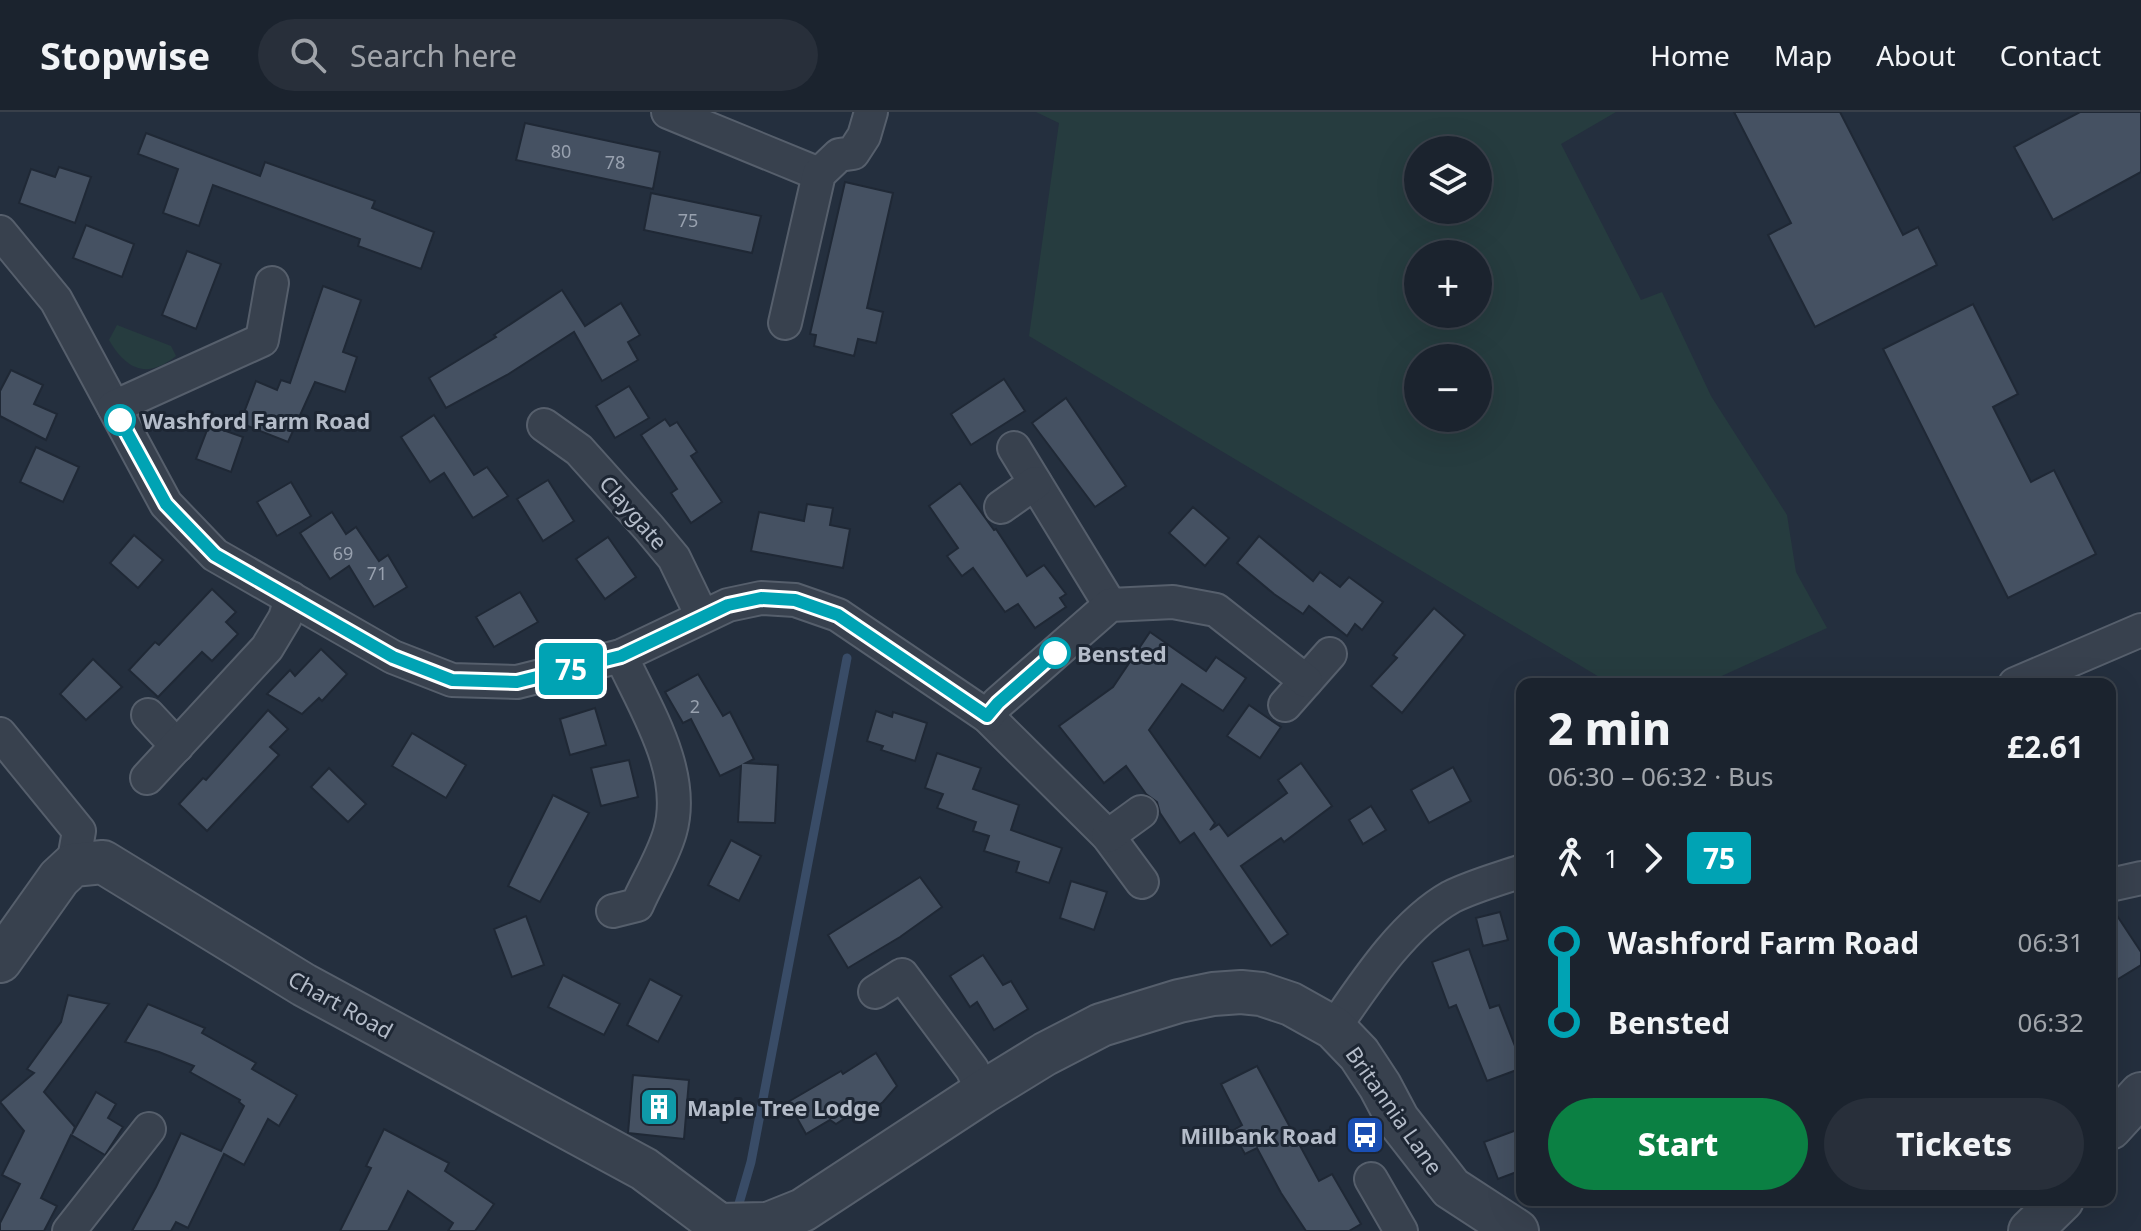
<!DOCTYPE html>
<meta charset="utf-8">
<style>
:root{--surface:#1b232e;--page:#282f3a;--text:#f1f3f6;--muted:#a0a4aa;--line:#39404a;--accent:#0b8043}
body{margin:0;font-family:"Noto Sans",sans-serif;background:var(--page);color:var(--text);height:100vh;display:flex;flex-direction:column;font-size:30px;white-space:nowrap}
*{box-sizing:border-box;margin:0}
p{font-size:26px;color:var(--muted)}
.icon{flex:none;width:44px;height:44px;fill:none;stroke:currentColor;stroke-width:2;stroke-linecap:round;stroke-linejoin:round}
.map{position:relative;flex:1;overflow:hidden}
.panel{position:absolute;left:1516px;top:566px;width:600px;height:528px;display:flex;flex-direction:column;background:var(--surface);border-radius:16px;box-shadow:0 8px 32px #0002,0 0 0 2px var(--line)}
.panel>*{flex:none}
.badge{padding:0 16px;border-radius:6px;font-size:28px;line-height:52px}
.controls{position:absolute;left:1404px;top:24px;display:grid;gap:16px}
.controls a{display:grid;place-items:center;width:88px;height:88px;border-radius:50%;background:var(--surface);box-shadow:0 8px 32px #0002,0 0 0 2px var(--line);font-size:40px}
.map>.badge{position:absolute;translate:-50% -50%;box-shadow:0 0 0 4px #fff}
.legs{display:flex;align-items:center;gap:12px;height:88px;padding:0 32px;font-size:26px}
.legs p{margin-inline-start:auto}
.overview{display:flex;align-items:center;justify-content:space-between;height:136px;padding:0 32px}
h1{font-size:44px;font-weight:800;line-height:60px}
.action{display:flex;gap:16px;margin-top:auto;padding:16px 32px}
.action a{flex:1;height:92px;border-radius:48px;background:var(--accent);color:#fff;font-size:32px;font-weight:800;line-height:92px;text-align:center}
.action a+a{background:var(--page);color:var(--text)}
ul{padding:0 32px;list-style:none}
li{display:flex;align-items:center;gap:28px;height:80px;font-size:30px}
li i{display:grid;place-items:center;width:12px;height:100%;margin:0 10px;background:currentColor}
li i::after{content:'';width:20px;height:20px;margin:-10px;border:6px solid;border-radius:50%;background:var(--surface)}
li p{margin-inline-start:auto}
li:first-child i{background:linear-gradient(#0000 50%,currentColor 0)}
li:last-child i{background:linear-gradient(currentColor 50%,#0000 0)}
header{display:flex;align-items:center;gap:48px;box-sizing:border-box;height:112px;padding:0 40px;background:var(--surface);border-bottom:2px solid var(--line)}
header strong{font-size:38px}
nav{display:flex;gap:44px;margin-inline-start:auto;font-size:28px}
.search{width:560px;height:72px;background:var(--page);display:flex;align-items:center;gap:20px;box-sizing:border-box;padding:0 28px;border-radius:44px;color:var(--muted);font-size:30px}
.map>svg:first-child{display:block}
.green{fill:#263c3f;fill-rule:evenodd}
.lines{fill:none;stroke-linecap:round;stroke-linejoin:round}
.stream{stroke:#394c67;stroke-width:9}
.building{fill:#455162;stroke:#1f2835;stroke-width:2}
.minor-casing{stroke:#565f6c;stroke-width:36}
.tertiary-casing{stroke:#565f6c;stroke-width:46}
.minor{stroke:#38414e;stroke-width:32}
.tertiary{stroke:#38414e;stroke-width:42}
.line-1-casing{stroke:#fff;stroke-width:18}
.line-1{stroke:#00a3b4;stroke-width:12}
.stop-1-dot{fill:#fff;stroke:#00a3b4;stroke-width:4}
.labels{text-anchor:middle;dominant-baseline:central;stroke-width:6;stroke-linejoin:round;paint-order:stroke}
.number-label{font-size:18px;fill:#98a1af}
.stop-label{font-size:22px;font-weight:bold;fill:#b4bcc9;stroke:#1d2633;text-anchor:start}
.street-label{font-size:22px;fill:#b4bcc9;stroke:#1d2633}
.poi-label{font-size:22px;font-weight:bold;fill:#b4bcc9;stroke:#1d2633;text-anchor:start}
</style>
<header>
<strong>Stopwise</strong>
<div class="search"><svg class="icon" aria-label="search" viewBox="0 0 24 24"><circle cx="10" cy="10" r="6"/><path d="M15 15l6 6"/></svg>Search here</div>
<nav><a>Home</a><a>Map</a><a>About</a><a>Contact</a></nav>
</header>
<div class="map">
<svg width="2141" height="1119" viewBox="0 0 2141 1119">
<rect width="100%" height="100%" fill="#242f3e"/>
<!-- green -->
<g class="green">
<path d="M1036,0H1616L1561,32L1641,188L1662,180L1711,284L1787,403L1796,460L1827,516L1704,572H1611L1029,224L1059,11ZM1418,38H1478V98H1418ZM1418,142H1478V202H1418ZM1418,246H1478V306H1418Z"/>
<path d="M117,213L171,234L176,244C146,268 126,257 109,228Z"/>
</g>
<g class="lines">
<!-- stream -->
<polyline class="stream" points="738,1095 751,1050 847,546"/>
</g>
<!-- building -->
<g class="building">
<polygon points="1734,0 1840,0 1903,123 1918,115 1937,153 1815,215 1768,123 1791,111"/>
<polygon points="2080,0 2141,0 2141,60 2053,108 2014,35"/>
<polygon points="525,11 660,40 653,77 516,48"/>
<polygon points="146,21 260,64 265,50 375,89 372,96 434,120 421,157 358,134 360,127 213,73 199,114 163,101 178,57 138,42"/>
<polygon points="59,55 91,65 75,111 19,91 31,57 55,65"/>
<polygon points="845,70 893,81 867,196 883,200 876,231 858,227 854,244 814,234 816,223 810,222"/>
<polygon points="651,81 761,104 752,141 644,118"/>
<polygon points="86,113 134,132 122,165 73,146"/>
<polygon points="187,139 221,152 196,217 162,203"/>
<polygon points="323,174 361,188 343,240 357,245 345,280 315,270 288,330 240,311 256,269 277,278 281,268 290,271"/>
<polygon points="562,178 585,214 621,191 640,223 628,230 638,248 602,269 574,220 507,263 446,296 429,266 496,225 494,223"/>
<polygon points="1973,192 2018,282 1993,295 2031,370 2054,358 2096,442 2008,486 1883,237"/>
<polygon points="11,258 43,273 34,292 57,302 46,328 0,304 0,279"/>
<polygon points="1004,267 1025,299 971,333 951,302"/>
<polygon points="629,274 649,306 615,326 596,294"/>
<polygon points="1066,286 1126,374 1095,395 1032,311"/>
<polygon points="434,303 474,363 487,355 508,384 473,406 444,361 430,370 401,325"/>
<polygon points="665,307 670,314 677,310 697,340 691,344 722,390 691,411 671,381 677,377 641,323"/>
<polygon points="209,313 243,325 231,360 196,347"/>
<polygon points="36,335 79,355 63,390 20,370"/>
<polygon points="548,368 574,409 543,429 517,387"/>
<polygon points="291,370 311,404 277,424 257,390"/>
<polygon points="960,371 994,418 996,417 1027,464 1044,453 1066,482 1060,486 1066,495 1035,516 1018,492 1005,500 973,456 962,464 947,444 958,436 929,394"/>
<polygon points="807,392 833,396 830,413 850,417 843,456 751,439 759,400 804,409"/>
<polygon points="1193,395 1229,426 1205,454 1169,421"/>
<polygon points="332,400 346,422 356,415 379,449 388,443 407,475 374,495 349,454 330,467 300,421"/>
<polygon points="134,423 163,448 138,476 110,451"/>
<polygon points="1259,424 1313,469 1320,460 1340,475 1349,465 1383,490 1362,518 1355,512 1347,524 1309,494 1303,502 1274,482 1237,451"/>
<polygon points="608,425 636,465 605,487 576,447"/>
<polygon points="212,477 236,500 226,510 238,522 212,549 202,540 158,585 129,558 155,530 159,533"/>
<polygon points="520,480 538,510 494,535 476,505"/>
<polygon points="1434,496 1465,523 1402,601 1371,574 1397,546 1393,543"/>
<polygon points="1150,520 1206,559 1216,545 1246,566 1223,599 1182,572 1149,618 1215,711 1210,718 1219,712 1228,724 1287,681 1278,668 1301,651 1332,694 1284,730 1281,726 1241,754 1288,822 1271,834 1194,721 1180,731 1160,701 1157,690 1146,682 1126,654 1104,671 1059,614 1113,575"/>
<polygon points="321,537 347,562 322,589 319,586 302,602 267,582 290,558 295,564"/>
<polygon points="93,547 122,575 86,608 60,582"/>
<polygon points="698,562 723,604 730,600 754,647 746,651 778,653 775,711 738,710 741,654 720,664 691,607 683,611 665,580"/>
<polygon points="1249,593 1281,615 1260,646 1227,624"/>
<polygon points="595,596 606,633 570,643 560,607"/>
<polygon points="268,598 288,617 270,635 279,643 207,719 179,692 203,666 206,668"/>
<polygon points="876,599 892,605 893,600 927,611 915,649 881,638 883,634 867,629"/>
<polygon points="412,621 466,653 446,686 392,654"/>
<polygon points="937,641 981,656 973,677 1019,693 1011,718 1062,736 1049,771 1016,760 1019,750 984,739 989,724 973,719 976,710 937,696 943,682 925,676"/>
<polygon points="629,648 638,685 601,694 591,656"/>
<polygon points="1453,655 1471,689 1429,711 1411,678"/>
<polygon points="329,656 366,692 348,710 311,675"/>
<polygon points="553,683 589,701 540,790 508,774"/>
<polygon points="1371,694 1386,718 1363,732 1349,708"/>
<polygon points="731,728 761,744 739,789 708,773"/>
<polygon points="920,765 942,795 900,825 848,856 828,823"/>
<polygon points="1071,769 1107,780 1094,818 1060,806"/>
<polygon points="2110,793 2141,840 2141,853 2110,872"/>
<polygon points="1500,800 1508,828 1483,834 1476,806"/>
<polygon points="526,804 544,853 512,865 494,817"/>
<polygon points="1469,837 1490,896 1499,893 1522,952 1522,956 1487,969 1456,893 1449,896 1432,850"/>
<polygon points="983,843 1003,873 1011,869 1028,897 994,918 977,890 970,895 950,864"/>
<polygon points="563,863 620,892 604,923 548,895"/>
<polygon points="650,867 682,884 658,930 627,913"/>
<polygon points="68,883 109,892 44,980 75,1015 72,1022 96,980 116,992 108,1006 123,1015 105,1043 71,1023 41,1086 57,1094 44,1119 0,1119 0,1111 20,1072 2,1063 24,1019 0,990 34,961 27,957 61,910"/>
<polygon points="148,892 205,916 202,921 256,951 252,957 297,983 279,1014 268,1007 244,1053 224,1042 188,1116 176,1110 171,1119 132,1119 156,1075 181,1021 221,1039 244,994 239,990 240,988 190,960 194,954 159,940 125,930"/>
<polygon points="876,941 897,974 883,990 868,1001 864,994 836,1012 830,1008 806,1022 788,990 841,959 843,962"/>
<polygon points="1257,954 1319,1069 1332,1062 1361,1112 1349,1119 1306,1119 1281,1081 1257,1036 1245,1042 1232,1019 1242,1013 1221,972"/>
<polygon points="633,963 689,968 684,1027 628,1021"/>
<polygon points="1522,1016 1522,1058 1498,1067 1484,1030"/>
<polygon points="384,1017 449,1051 445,1059 494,1092 475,1119 448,1119 453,1111 408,1079 388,1119 340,1119 371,1056 366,1054"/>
</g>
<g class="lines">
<defs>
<g id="minor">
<polyline points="668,0 819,62"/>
<polyline points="0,120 56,188 166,392 215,443 393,545 452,568 517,570 621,544 728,493 761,486 795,488 838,503 987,604 1108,724 1142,770"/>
<polyline points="785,211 819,62 839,43 853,41 864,24 871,0"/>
<polyline points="114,295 262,228 272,171"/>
<polyline points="544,313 579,338 649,416 674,446 702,504"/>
<polyline points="1014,336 1110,493"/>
<polyline points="1001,395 1035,371"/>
<polyline points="2015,572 2141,518"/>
<polyline points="1285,593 1330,542"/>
<polyline points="148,603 177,634"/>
<polyline points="987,604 998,591 1110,493 1173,490 1216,498 1306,569"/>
<polyline points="0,622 79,719 73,753"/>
<polyline points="147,666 267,536 285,506 291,486"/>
<polyline points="1108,724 1141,700"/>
<polyline points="2110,773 2141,766"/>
<path d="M613,799L637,793C647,770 663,745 670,720C687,660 645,596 621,544"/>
<polyline points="875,880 902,863 972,957 983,980"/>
<path d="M1334,916C1365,871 1403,812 1451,785C1473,774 1499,767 1522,759"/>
<polyline points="1371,1067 1401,1119"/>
<polyline points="69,1119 149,1017"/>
</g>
<g id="tertiary">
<polyline points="0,849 59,766 73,753 103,750 304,873 644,1057 719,1113 768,1112 803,1098 983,980 1045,942 1101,913 1179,889 1213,882 1241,880 1261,882 1291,892 1334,916 1359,942 1380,974 1398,1008 1451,1076 1517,1119"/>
<polyline points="2110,1016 2141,982"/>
<polyline points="2030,1119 2062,1088"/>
</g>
</defs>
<!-- minor casing -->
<use href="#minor" class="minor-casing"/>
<!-- tertiary casing -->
<use href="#tertiary" class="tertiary-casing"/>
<!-- minor -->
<use href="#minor" class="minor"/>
<!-- tertiary -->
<use href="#tertiary" class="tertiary"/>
</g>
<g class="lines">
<defs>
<polyline id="line-1" points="120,308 166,392 215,443 393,545 452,568 517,570 621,544 728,493 761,486 795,488 838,503 987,604 998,591 1055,541"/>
</defs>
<!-- line-1 casing -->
<use href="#line-1" class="line-1-casing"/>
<!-- line-1 -->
<use href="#line-1" class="line-1"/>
</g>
<!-- icons -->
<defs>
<symbol id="building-square" viewBox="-11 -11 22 22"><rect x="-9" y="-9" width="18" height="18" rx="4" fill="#0f9aa8" stroke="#1d2633"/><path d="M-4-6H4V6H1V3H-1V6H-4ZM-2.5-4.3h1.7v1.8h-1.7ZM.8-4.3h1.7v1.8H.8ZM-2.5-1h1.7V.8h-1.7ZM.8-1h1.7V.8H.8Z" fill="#fff"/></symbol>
<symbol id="bus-square" viewBox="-11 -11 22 22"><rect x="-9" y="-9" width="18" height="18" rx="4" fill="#1a4fb4" stroke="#1d2633"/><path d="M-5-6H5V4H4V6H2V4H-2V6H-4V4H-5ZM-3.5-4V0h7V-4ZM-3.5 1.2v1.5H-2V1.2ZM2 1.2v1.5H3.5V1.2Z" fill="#fff"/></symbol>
</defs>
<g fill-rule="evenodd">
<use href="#building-square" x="637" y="973" width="44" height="44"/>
<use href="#bus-square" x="1343" y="1001" width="44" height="44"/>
</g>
<!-- markers -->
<g class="stop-1-dot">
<circle cx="120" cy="308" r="14"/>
<circle cx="1055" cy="541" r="14"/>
</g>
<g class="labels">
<!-- number labels -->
<g class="number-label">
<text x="561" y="39">80</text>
<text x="615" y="50">78</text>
<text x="688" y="108">75</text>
<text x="343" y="441">69</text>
<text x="377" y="461">71</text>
<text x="695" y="594">2</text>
</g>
<!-- stop labels -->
<g class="stop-label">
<text x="142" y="308">Washford Farm Road</text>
<text x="1077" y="541">Bensted</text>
</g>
<!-- street labels -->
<g class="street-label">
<text transform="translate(634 400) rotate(49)">Claygate</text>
<text transform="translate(341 892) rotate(29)">Chart Road</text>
<text transform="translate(1395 998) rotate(55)">Britannia Lane</text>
</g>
<!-- poi labels -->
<g class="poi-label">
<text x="687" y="995">Maple Tree Lodge</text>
<text x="1337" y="1023" text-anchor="end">Millbank Road</text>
</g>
</g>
</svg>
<div class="controls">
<a><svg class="icon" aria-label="layers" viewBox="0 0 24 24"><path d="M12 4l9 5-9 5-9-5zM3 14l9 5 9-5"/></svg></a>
<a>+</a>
<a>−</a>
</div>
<b class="badge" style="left:571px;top:557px;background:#00a3b4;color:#fff">75</b>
<section class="panel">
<div class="overview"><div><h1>2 min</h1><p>06:30 – 06:32 · Bus</p></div><b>£2.61</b></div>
<div class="legs"><svg class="icon" aria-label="walk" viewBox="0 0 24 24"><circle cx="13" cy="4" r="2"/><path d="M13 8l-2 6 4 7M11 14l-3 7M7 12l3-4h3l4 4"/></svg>1<svg class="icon" aria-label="forward" viewBox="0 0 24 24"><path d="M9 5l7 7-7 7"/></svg><b class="badge" style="background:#00a3b4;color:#fff">75</b></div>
<ul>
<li><i style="color:#00a3b4"></i><b>Washford Farm Road</b><p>06:31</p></li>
<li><i style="color:#00a3b4"></i><b>Bensted</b><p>06:32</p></li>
</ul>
<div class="action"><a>Start</a><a>Tickets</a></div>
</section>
</div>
